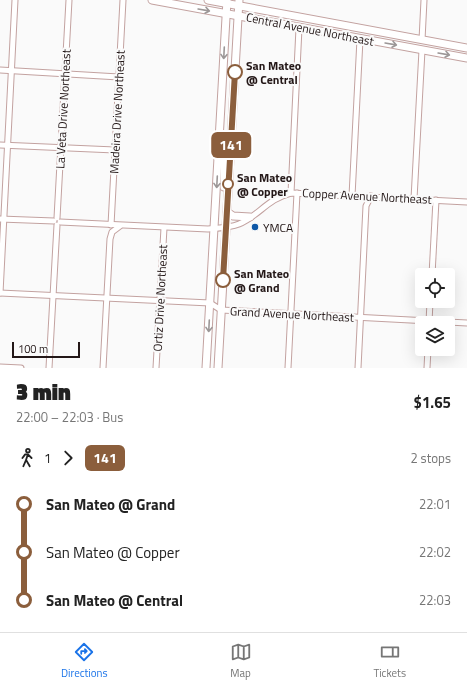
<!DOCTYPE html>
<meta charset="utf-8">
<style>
:root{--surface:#fff;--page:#f6f6f6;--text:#222;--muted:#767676;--line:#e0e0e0;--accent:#1a73e8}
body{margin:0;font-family:"Titillium Web",sans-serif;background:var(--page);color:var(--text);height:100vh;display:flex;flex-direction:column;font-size:15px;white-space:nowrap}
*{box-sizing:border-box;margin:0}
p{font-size:13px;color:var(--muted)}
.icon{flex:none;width:22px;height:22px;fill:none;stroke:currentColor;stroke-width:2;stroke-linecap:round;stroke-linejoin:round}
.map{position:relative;height:368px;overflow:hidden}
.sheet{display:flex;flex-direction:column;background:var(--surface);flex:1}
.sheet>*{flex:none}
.badge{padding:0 8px;border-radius:6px;font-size:14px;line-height:26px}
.buttons{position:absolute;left:415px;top:268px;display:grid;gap:8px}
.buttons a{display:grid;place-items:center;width:40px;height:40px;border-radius:4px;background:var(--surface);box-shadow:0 4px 16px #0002;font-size:20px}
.scale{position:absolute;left:12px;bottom:10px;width:68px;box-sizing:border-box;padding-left:4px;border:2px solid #231717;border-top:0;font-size:11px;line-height:14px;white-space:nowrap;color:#231717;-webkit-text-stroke:3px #fafafa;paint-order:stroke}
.map>.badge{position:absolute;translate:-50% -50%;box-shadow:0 0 0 2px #fff}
.legs{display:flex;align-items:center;gap:6px;height:44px;padding:0 16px;font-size:13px}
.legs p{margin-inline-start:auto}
.headline{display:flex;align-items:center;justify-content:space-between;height:68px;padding:0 16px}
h1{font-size:22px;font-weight:800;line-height:30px}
ul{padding:0 16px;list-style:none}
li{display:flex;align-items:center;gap:14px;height:48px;font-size:15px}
li i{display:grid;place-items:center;width:6px;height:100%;margin:0 5px;background:currentColor}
li i::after{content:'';width:10px;height:10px;margin:-5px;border:3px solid;border-radius:50%;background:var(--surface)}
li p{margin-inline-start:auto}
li:first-child i{background:linear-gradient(#0000 50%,currentColor 0)}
li:last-child i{background:linear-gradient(currentColor 50%,#0000 0)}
.dock{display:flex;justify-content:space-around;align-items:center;height:56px;border-top:1px solid var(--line);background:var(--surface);font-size:11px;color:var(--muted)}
.dock a{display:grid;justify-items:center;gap:2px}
.dock .active{color:var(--accent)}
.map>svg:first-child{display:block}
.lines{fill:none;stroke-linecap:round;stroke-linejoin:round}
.minor-casing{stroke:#c3a2a0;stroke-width:7}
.major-casing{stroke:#c3a2a0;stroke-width:9}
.minor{stroke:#fff;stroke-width:5}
.major{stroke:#fff;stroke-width:7}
.oneway{stroke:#9c9797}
.line-1-casing{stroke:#fff;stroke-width:9}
.line-1{stroke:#8b5e3c;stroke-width:6}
.stop-1-dot{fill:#fff;stroke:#8b5e3c;stroke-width:2}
.poi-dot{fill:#0f58a7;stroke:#fafafa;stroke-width:1.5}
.labels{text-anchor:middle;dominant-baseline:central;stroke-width:4;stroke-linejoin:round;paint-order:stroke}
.street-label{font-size:12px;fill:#231717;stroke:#fafafa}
.stop-label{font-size:12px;font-weight:bold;fill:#231717;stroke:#fafafa;text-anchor:start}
.poi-label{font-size:12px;fill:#231717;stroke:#fafafa;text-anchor:start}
</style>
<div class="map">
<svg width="467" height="368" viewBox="0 0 467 368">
<rect width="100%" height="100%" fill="#fafafa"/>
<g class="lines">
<defs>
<g id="minor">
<polyline points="422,40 424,0"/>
<polyline points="0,70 119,77"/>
<polyline points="0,145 115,150"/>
<polyline points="291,193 299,28"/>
<polyline points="352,196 360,39"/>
<polyline points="414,199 422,50"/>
<polyline points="57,218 69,0"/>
<polyline points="0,219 54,221"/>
<path d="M60,222L208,229C218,228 229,228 239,224C260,215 267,199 291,193L467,202"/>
<polyline points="111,225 123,0"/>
<polyline points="432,275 436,200"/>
<polyline points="0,293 210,303 221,310 467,323"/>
<polyline points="0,293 15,0"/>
<polyline points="429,323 430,301"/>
<polyline points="0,367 21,368"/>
<polyline points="49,368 57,225"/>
<polyline points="103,368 110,239 112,232 120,226"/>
<polyline points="156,368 164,228"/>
<polyline points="288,368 297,193"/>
<polyline points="358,368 366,206 371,196"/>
<polyline points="427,368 428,349"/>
</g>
<g id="major">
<polyline points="152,0 467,58"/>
<polyline points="208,0 467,48"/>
<polyline points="218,153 223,157 224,160 224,187"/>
<polyline points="227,212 233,216 250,217"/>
<polyline points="206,368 227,0"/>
<polyline points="218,368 239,0"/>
</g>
</defs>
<!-- minor casing -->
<use href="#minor" class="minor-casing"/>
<!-- major casing -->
<use href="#major" class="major-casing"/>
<!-- minor -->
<use href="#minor" class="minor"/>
<!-- major -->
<use href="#major" class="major"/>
</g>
<!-- one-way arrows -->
<defs><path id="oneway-shaft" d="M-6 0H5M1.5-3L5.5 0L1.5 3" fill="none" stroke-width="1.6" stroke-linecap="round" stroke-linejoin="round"/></defs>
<g class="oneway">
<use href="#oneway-shaft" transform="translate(204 10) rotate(10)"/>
<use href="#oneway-shaft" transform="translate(391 44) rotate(10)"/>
<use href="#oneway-shaft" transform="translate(224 53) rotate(93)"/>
<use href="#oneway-shaft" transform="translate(444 54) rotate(10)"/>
<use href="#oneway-shaft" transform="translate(217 182) rotate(93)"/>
<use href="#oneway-shaft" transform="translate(209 326) rotate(93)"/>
</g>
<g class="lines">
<defs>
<polyline id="line-1" points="223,280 235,72"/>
</defs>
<!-- line-1 casing -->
<use href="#line-1" class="line-1-casing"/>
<!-- line-1 -->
<use href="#line-1" class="line-1"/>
</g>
<!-- markers -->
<g class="stop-1-dot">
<circle cx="235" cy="72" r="7"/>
<circle cx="228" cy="184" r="5"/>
<circle cx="223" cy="280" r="7"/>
</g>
<circle class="poi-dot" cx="255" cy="227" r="4"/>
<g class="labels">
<!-- street labels -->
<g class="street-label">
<text transform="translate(310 29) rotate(11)">Central Avenue Northeast</text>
<text transform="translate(63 109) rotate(-87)">La Veta Drive Northeast</text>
<text transform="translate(117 112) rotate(-87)">Madeira Drive Northeast</text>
<text transform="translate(367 196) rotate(3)">Copper Avenue Northeast</text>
<text transform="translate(160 298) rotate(-87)">Ortiz Drive Northeast</text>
<text transform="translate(292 314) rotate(3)">Grand Avenue Northeast</text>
</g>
<!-- stop labels -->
<g class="stop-label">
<text x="246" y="65">San Mateo<tspan x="246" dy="14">@ Central</tspan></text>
<text x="237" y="177">San Mateo<tspan x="237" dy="14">@ Copper</tspan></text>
<text x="234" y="273">San Mateo<tspan x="234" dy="14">@ Grand</tspan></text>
</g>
<!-- poi labels -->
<g class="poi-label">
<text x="263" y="227">YMCA</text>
</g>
</g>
</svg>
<div class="buttons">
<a><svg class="icon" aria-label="locate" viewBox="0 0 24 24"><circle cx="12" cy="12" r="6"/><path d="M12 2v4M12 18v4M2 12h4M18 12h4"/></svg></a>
<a><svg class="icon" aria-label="layers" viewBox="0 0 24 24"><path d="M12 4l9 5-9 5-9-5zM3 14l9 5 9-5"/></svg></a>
</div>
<div class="scale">100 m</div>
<b class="badge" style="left:231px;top:145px;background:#8b5e3c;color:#fff">141</b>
</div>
<section class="sheet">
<div class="headline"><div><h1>3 min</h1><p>22:00 – 22:03 · Bus</p></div><b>$1.65</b></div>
<div class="legs"><svg class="icon" aria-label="walk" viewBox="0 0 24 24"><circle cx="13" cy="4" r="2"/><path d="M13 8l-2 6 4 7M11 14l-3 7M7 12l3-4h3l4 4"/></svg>1<svg class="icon" aria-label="forward" viewBox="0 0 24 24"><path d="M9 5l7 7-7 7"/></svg><b class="badge" style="background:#8b5e3c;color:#fff">141</b><p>2 stops</p></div>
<ul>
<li><i style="color:#8b5e3c"></i><b>San Mateo @ Grand</b><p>22:01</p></li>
<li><i style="color:#8b5e3c"></i><span>San Mateo @ Copper</span><p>22:02</p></li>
<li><i style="color:#8b5e3c"></i><b>San Mateo @ Central</b><p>22:03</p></li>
</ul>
</section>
<nav class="dock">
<a class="active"><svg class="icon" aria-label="directions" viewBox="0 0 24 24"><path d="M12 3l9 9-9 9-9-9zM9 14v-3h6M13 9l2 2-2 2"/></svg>Directions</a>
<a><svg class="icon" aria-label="map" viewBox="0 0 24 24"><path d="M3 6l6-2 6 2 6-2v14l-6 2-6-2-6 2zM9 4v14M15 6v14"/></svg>Map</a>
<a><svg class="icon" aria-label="tickets" viewBox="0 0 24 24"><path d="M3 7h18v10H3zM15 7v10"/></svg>Tickets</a>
</nav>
